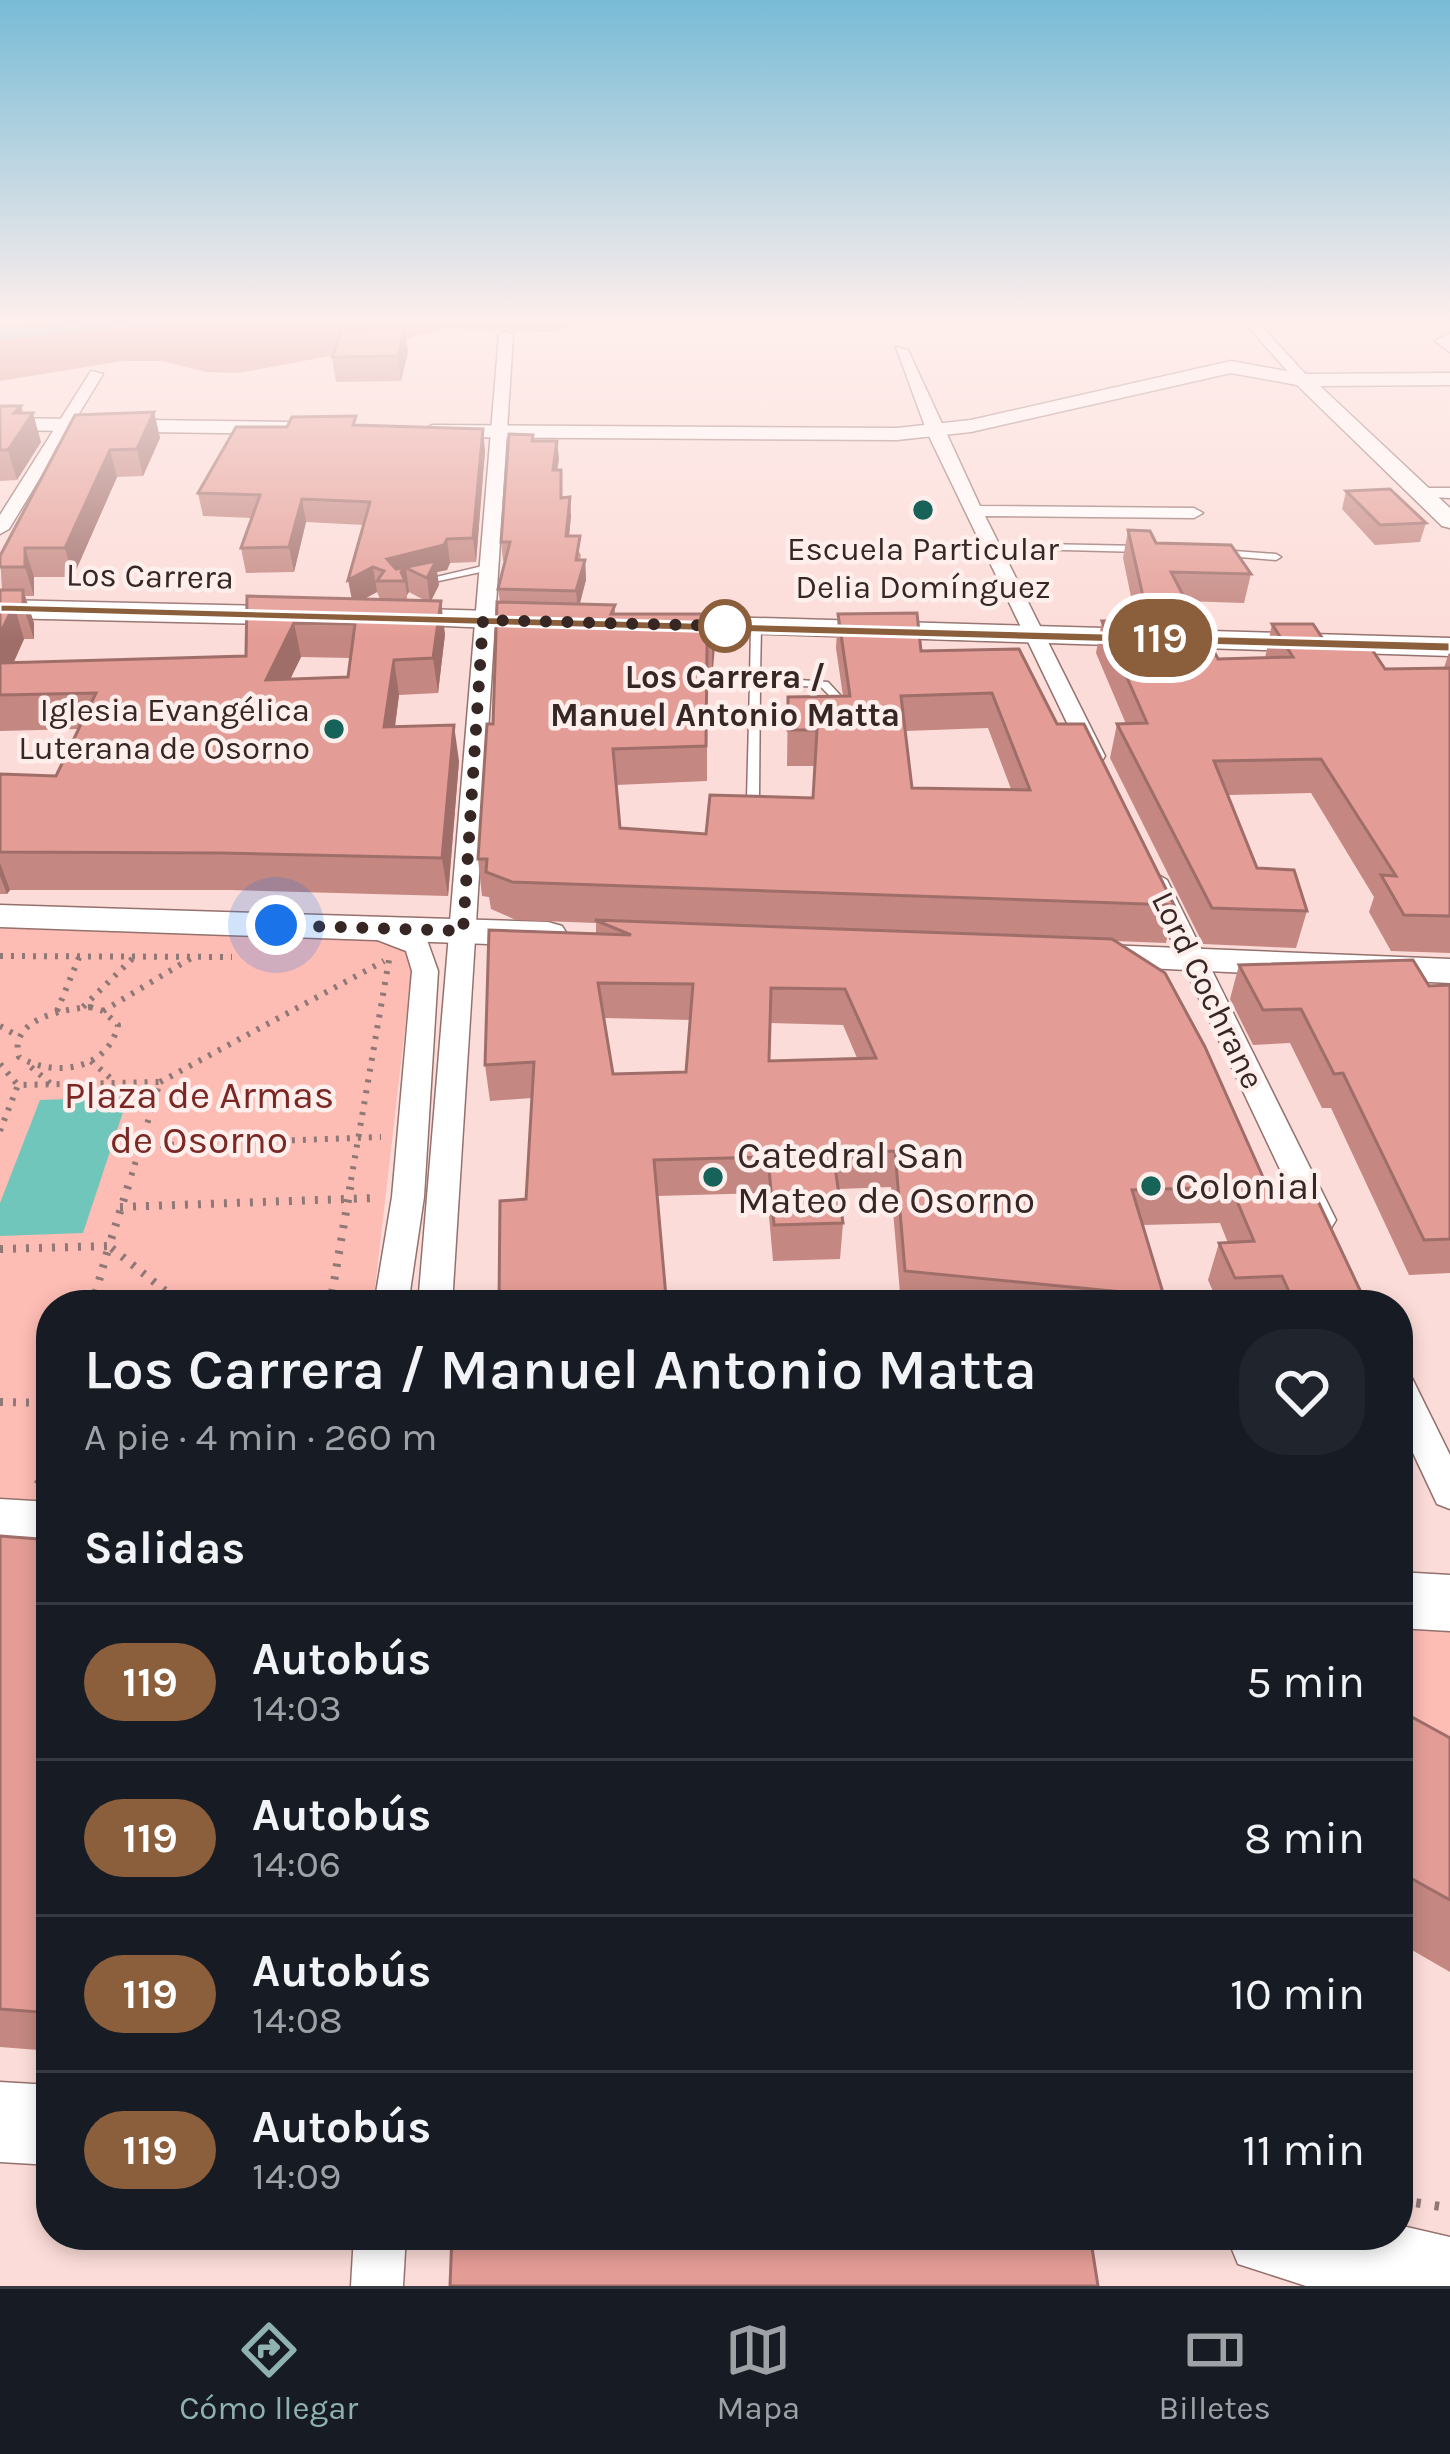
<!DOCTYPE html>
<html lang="es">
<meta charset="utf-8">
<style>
:root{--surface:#171b24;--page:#20242c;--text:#f1f3f6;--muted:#9ea1a6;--line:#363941;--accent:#8fb2b0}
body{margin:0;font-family:Karla,sans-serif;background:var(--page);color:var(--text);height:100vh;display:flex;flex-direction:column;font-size:45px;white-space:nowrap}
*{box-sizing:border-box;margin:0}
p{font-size:39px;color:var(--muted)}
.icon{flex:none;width:66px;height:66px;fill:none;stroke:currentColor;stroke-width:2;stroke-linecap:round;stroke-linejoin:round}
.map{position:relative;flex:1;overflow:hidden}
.side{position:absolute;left:36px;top:1290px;width:1377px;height:960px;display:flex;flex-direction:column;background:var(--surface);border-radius:48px;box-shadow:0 6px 18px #0003}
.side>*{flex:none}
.badge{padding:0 24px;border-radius:39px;font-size:42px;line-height:78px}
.you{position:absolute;width:60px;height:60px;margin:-30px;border:9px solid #fff;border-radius:50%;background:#1a73e8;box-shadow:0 0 0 18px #1a73e833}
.map>.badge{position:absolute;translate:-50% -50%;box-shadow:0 0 0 6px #fff}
h2{padding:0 48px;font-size:45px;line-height:108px}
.round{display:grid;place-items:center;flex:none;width:126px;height:126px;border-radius:48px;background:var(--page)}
.summary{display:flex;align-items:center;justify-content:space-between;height:204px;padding:0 48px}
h1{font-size:57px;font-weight:600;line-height:90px}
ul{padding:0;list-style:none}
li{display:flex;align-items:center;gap:36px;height:156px;padding:0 48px;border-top:3px solid var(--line)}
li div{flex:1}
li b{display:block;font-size:45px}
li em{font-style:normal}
li .badge{min-width:132px;font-weight:700;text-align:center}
.tab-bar{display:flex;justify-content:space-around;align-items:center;height:168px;border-top:3px solid var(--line);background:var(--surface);font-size:33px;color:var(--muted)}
.tab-bar a{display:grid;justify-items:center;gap:6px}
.tab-bar .on{color:var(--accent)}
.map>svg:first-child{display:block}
.green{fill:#fdbcb4}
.forest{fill:#d28c85}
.water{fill:#70c6ba}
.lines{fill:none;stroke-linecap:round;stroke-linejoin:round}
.service-casing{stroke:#94716d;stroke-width:3}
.minor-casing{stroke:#94716d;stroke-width:3}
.tertiary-casing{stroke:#94716d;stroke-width:3}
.secondary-casing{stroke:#94716d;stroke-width:3}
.primary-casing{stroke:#94716d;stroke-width:3}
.path-far3{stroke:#8f7976;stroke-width:3;stroke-dasharray:1.5 4.5;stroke-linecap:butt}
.path-far2{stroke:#8f7976;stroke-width:6;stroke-dasharray:3 8;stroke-linecap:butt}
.path-far1{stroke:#8f7976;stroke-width:8;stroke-dasharray:3 10;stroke-linecap:butt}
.path{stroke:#8f7976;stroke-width:9;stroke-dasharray:4.5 14;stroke-linecap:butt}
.service{fill:#fff;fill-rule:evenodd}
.minor{fill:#fff;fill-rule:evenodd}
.tertiary{fill:#fff;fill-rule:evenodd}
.secondary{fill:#fff;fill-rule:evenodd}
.primary{fill:#fff;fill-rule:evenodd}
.wall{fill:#c48781;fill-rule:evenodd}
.shaded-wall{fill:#a06e69}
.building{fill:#e49d96;stroke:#a06e69;stroke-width:3;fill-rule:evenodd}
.line{fill:#8b5e3c;stroke:#fff;stroke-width:3}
.walk{stroke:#362725;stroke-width:12;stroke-dasharray:0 21.6}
.poi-dot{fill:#17635a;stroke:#feeeec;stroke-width:4.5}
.stop-dot{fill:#fff;stroke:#8b5e3c;stroke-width:6}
.labels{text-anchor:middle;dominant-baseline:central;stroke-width:9;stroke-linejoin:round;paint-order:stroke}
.far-poi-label{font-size:33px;fill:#362725;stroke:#feeeec}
.far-street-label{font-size:33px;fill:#362725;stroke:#feeeec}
.far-stop-label{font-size:33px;font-weight:bold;fill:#362725;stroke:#feeeec}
.park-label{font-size:39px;fill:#7b2825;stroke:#feeeec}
.poi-label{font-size:39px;fill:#362725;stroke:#feeeec;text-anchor:start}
</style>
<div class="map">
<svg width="1450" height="2286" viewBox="0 0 1450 2286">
<rect width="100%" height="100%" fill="#fcdcd8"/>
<!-- green -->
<g class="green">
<polygon points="0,926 374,933 407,951 412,968 373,1305 51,1305 51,1503 0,1501"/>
<polygon points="1398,1599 1450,1602 1450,1789 1398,1760"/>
</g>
<!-- forest -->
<polygon class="forest" points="270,320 712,320 605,320 551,332 444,329 366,349 239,373 206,372 162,361 123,361 0,381 0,340 126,327"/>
<!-- water -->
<g class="water">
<polygon points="91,320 270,320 126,327 0,340 0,327"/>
<polygon points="128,1097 83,1233 0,1236 0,1203 40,1100"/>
</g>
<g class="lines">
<defs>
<g id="service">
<polygon points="990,543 1142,546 1147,549 1142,552 987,548 987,544"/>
<polygon points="1220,550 1276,554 1281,557 1276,560 1217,555 1215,553"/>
<polygon points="487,565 490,566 490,570 420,585 415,582"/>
<polygon points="756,624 761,627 760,677 828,682 840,695 841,713 832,715 830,696 821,687 760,684 759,798 753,801 747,798 750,682 748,680 750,678 751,627"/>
</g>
<g id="minor">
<polygon points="1242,320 1256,320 1308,377 1308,383 1298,383"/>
<polygon points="506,331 513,335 452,1305 418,1305 499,335"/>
<polygon points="1450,333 1450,352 1435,341"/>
<polygon points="896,347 908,350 980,506 1194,508 1203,513 1194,518 985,516 1105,756 1102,761 1094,763 1083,756 927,432"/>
<polygon points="91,371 103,374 9,529 0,534 0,515"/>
<polygon points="1416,488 1450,488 1450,498 1416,496"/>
<polygon points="1155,873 1167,880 1336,1220 1331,1228 1309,1228 1304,1220 1143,880"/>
<polygon points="368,920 427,940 438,971 424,1197 408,1305 374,1305 392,1197 412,971 406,951 359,933 355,928 359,923"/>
<polygon points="1398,1370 1410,1374 1450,1455 1450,1509 1437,1504 1398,1421"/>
<polygon points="354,2235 406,2235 403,2286 351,2286"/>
</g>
<g id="tertiary">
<polygon points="1231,361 1303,374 1450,373 1450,385 1320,386 1450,508 1450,528 1442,526 1297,385 1231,373 971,432 897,440 432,437 422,431 432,425 897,428 971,420"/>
<polygon points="0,418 289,422 299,428 289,434 0,430"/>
</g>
<g id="secondary">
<polygon points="0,600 307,607 322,616 307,625 0,618"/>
<polygon points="385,608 559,613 574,622 559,631 375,623 370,617"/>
<polygon points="655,615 1450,638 1450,656 645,630 640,624 645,618"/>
<polygon points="0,905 548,922 562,926 567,934 562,942 548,946 0,927"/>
<polygon points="1081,944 1450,959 1450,983 1067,964 1061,956 1067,948"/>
</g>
<g id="primary">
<polygon points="0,1499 51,1502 51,1554 0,1551"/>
<polygon points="1398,1572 1450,1575 1450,1631 1398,1628"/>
<polygon points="0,2082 51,2085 51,2165 0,2162"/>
<polygon points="1398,2225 1450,2237 1450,2286 1306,2286 1238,2264 1226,2235 1398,2235"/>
</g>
</defs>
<!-- service casing -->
<use href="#service" class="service-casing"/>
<!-- minor casing -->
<use href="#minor" class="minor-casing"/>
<!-- tertiary casing -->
<use href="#tertiary" class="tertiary-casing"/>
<!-- secondary casing -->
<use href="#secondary" class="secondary-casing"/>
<!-- primary casing -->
<use href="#primary" class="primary-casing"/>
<!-- path-far3 -->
<polyline class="path-far3" points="0,327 74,320"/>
<!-- path-far2 -->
<g class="path-far2">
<polyline points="0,956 232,957"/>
<polyline points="83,1007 135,956"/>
<path d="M90,1007L103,1011L118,1025C108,1070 55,1078 19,1057C8,1019 64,1009 90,1007Z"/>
<polyline points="57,1011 80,955"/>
<polyline points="103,1011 193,957"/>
<polyline points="0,1026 18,1036"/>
<polyline points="91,1061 115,1082"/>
<polyline points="0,1064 17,1084"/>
<polyline points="31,1067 51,1084"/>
<polyline points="160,1082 384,961"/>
<polyline points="0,1131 18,1085 160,1082 130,1180"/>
<polyline points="138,1146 381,1137"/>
<polyline points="351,1180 389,960"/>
</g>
<!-- path-far1 -->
<g class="path-far1">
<polyline points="120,1207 374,1198"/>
<polyline points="0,1249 109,1246 131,1177"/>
<polyline points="92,1305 109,1246 183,1305"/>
<polyline points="330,1305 352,1177"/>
<polyline points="0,1402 51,1403"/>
<polyline points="38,1484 51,1442"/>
</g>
<!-- path -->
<polyline class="path" points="1398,2200 1450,2208"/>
<!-- service -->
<use href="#service" class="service"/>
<!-- minor -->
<use href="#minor" class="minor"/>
<!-- tertiary -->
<use href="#tertiary" class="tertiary"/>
<!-- secondary -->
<use href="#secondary" class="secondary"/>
<!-- primary -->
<use href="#primary" class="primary"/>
</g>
<!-- wall -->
<g class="wall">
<polygon points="408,352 401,381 336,382 332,357"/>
<polygon points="0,406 23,413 41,442 17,480 0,481"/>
<path d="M154,412L160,438L143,476L117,477L73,577H34V596H25L34,623V639H24L14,662L246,656L247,596L352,598L364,525L306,522L294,572L246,573L241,548L252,518L203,516L198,493L287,427L357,425L485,451L476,562L450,563L447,570L437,572L439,585L431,600L445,634L438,693L399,695L395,727L459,761L448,896L231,890H10L7,894H0V774L56,776L79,729L0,731V590H2L0,556L75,415ZM377,592L380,599H364ZM409,592L424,600H407V595ZM301,657L351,658L348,677L290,679Z"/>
<path d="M533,441H557V470L562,498L571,516L569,536L581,555L580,560H585L586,580L579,604L615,605V614H715L712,679H707V781L616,785L620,828L706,834L813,798L815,766H787L788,697L843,696L836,648L838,614L921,651L1057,724L1174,905L1166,943L1115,941L1267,1186L1367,1305H1219L1208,1280L1219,1243H1228L1220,1223L1143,1225L1164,1296L1161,1305H901L891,1187L838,1189L843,1223L840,1259L773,1261L767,1193L657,1196L666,1305H499L526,1199L532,1098L490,1101L485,1065L596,934V923L516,920L491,909L489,897L482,896L478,859L493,724L500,602L498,589L505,561H503L501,542ZM988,728L1011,789L912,788L905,731ZM604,1018L690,1020L686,1072L613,1074ZM770,1023L843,1025L857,1058L769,1061Z"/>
<polygon points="1346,491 1426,523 1420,542 1375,545 1342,509"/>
<polygon points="1128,530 1156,543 1251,574 1244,603 1183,601 1179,621 1218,659 1265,658 1272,624 1329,648 1385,669 1444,668 1450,649 1450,953 1391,951 1369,912 1374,897 1311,793 1228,795 1257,868 1307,911 1296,948 1203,944 1110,758 1117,724 1126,724 1096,653 1102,621 1136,621 1123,558"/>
<polygon points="1239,965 1429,986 1450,985 1450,1273 1409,1275 1331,1108 1322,1108 1290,1043 1253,1045 1230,999"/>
<polygon points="0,1536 51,1540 51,2051 0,2047"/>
<polygon points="1410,1716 1450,1738 1450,1972 1398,1942 1398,1737"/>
</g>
<!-- shaded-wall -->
<g class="shaded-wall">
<polygon points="405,328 408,352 401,381 398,356"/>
<polygon points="21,406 26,423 33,413 41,442 17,480 8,450 14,413"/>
<polygon points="154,412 160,438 143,476 137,449"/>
<polygon points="483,429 485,451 476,562 473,538"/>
<polygon points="557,441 559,459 554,489 553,470"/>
<polygon points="110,450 117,477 73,577 65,548"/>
<polygon points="570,497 571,516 567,555 566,536"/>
<polygon points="302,499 306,522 294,572 289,547"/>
<polygon points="447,539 450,563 447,570 437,572 439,585 430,603 427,578 406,568 409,592 407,595 405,581 387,559"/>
<polygon points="25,548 34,577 34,596 25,567"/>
<polygon points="585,560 586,580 578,611 576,591"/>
<polygon points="373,567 377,592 353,605 348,580"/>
<polygon points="23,590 34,623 34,639 23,606"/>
<polygon points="441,601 445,634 438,693 433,658"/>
<polygon points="14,605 24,639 0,692 0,634"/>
<polygon points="715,614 715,647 712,679 712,645"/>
<polygon points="294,623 301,657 273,715 266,680"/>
<polygon points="394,660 399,695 390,763 384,727"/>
<polygon points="454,725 459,761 448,896 442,858"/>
<polygon points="0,863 10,890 7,894 0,876"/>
</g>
<!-- building -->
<g class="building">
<polygon points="405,328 398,356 332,357 342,329"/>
<polygon points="0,406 21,406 14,413 33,413 8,450 0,450"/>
<polygon points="154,412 137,449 110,450 65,548 25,548 25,567 0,567 0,556 75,415"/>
<polygon points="356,416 353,425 483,429 473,538 447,539 444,545 387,559 396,569 436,561 427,578 406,568 401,572 405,581 377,581 384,571 373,567 348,580 370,502 302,499 289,547 241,548 260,495 198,493 236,427 287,427 292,417"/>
<polygon points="509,434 533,435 532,441 557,441 553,470 561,470 561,498 570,497 566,536 580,536 576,560 585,560 576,591 498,589 510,542 501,542"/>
<polygon points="1390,489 1426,523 1380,525 1346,491"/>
<polygon points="1128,530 1150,531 1156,543 1231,545 1251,574 1171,572 1184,597 1143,596"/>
<polygon points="0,590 23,590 23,606 14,605 0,634"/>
<path d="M247,596L441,601L433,658L394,660L384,727L454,725L442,858L222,853L0,852V774L56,776L96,693L0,695V663L246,656ZM294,623L355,624L348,677L266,680Z"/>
<path d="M497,602L615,605L611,614H715L712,645H707L706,746L613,749L620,828L706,834L710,795L813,798L817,730H788V697L850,696L838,614L917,613L921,651L1019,649L1057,724H1084L1174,905L512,882L486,872L487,859H478L487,724H493ZM992,693L1030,790L912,788L901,696Z"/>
<polygon points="1102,621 1198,621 1218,659 1293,657 1272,624 1313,624 1329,648 1371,648 1385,669 1450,668 1450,916 1404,915 1381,875 1396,876 1321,759 1214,761 1257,868 1294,870 1307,911 1212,908 1117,724 1147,723"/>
<path d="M595,920L1112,939L1165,973L1205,1047L1267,1186L1310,1184L1367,1305H1295L1282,1276L1235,1278L1219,1243L1254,1241L1231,1187L1132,1190L1164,1296L905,1271L895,1151L833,1153L843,1223L774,1225L768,1157L654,1160L666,1297L584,1303V1305H499L500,1201L526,1199L534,1062L485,1065L489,930L631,935ZM598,983L693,984L686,1072L613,1074ZM771,988L845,989L876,1058L769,1061Z"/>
<polygon points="1413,960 1429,986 1450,985 1450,1239 1424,1240 1343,1073 1334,1074 1301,1009 1263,1010 1239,965"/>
<polygon points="769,1292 852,1294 854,1305 769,1305"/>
<polygon points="0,1536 51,1540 51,2013 0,2009"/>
<polygon points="1410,1716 1450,1738 1450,1900 1398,1871 1398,1744"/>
<polygon points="452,2235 1090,2235 1098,2286 450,2286"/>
</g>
<!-- sky -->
<linearGradient id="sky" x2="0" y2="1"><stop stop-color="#78bbd6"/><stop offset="0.5" stop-color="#feefed"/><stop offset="1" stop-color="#feefed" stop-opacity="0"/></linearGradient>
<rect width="1450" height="640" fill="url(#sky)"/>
<!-- line -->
<polygon class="line" points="0,604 1450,642 1450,652 0,612"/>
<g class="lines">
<!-- walk -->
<polyline class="walk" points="276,925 463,931 483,620 725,626"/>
</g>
<!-- markers -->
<g class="poi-dot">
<circle cx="923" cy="510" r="12"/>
<circle cx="334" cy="729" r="12"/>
<circle cx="713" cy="1177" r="12"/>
<circle cx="1151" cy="1186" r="12"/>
</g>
<circle class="stop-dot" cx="725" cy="626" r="24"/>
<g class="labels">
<!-- far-poi labels -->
<g class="far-poi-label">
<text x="923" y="549">Escuela Particular<tspan x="923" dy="38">Delia Domínguez</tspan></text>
<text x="310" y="710" text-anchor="end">Iglesia Evangélica<tspan x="310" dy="38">Luterana de Osorno</tspan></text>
</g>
<!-- far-street labels -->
<g class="far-street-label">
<text transform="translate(150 576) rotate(1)">Los Carrera</text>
<text transform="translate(1208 990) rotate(64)">Lord Cochrane</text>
</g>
<!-- far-stop labels -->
<g class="far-stop-label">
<text x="725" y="677">Los Carrera /<tspan x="725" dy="38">Manuel Antonio Matta</tspan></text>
</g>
<!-- park labels -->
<g class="park-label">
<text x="199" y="1095">Plaza de Armas<tspan x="199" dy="45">de Osorno</tspan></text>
</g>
<!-- poi labels -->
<g class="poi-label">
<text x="737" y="1155">Catedral San<tspan x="737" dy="45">Mateo de Osorno</tspan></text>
<text x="1175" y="1186">Colonial</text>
</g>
</g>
</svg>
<div class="you" style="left:276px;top:925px"></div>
<b class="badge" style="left:1160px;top:638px;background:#8b5e3c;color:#fff">119</b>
<section class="side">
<div class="summary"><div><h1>Los Carrera / Manuel Antonio Matta</h1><p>A pie · 4 min · 260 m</p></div><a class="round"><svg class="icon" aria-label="heart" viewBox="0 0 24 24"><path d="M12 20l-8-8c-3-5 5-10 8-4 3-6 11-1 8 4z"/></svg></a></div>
<h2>Salidas</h2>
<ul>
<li><span class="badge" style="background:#8b5e3c;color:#fff">119</span><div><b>Autobús</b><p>14:03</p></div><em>5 min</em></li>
<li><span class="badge" style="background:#8b5e3c;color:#fff">119</span><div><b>Autobús</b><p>14:06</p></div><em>8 min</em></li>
<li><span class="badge" style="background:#8b5e3c;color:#fff">119</span><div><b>Autobús</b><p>14:08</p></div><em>10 min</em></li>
<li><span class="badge" style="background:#8b5e3c;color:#fff">119</span><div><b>Autobús</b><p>14:09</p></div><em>11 min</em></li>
</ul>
</section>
</div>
<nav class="tab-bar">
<a class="on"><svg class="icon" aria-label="directions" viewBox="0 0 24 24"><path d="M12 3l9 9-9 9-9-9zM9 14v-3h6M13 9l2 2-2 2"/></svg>Cómo llegar</a>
<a><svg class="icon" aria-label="map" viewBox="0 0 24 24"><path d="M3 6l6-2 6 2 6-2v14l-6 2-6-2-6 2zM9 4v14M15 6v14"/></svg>Mapa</a>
<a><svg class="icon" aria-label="tickets" viewBox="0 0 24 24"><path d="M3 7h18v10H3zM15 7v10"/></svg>Billetes</a>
</nav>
